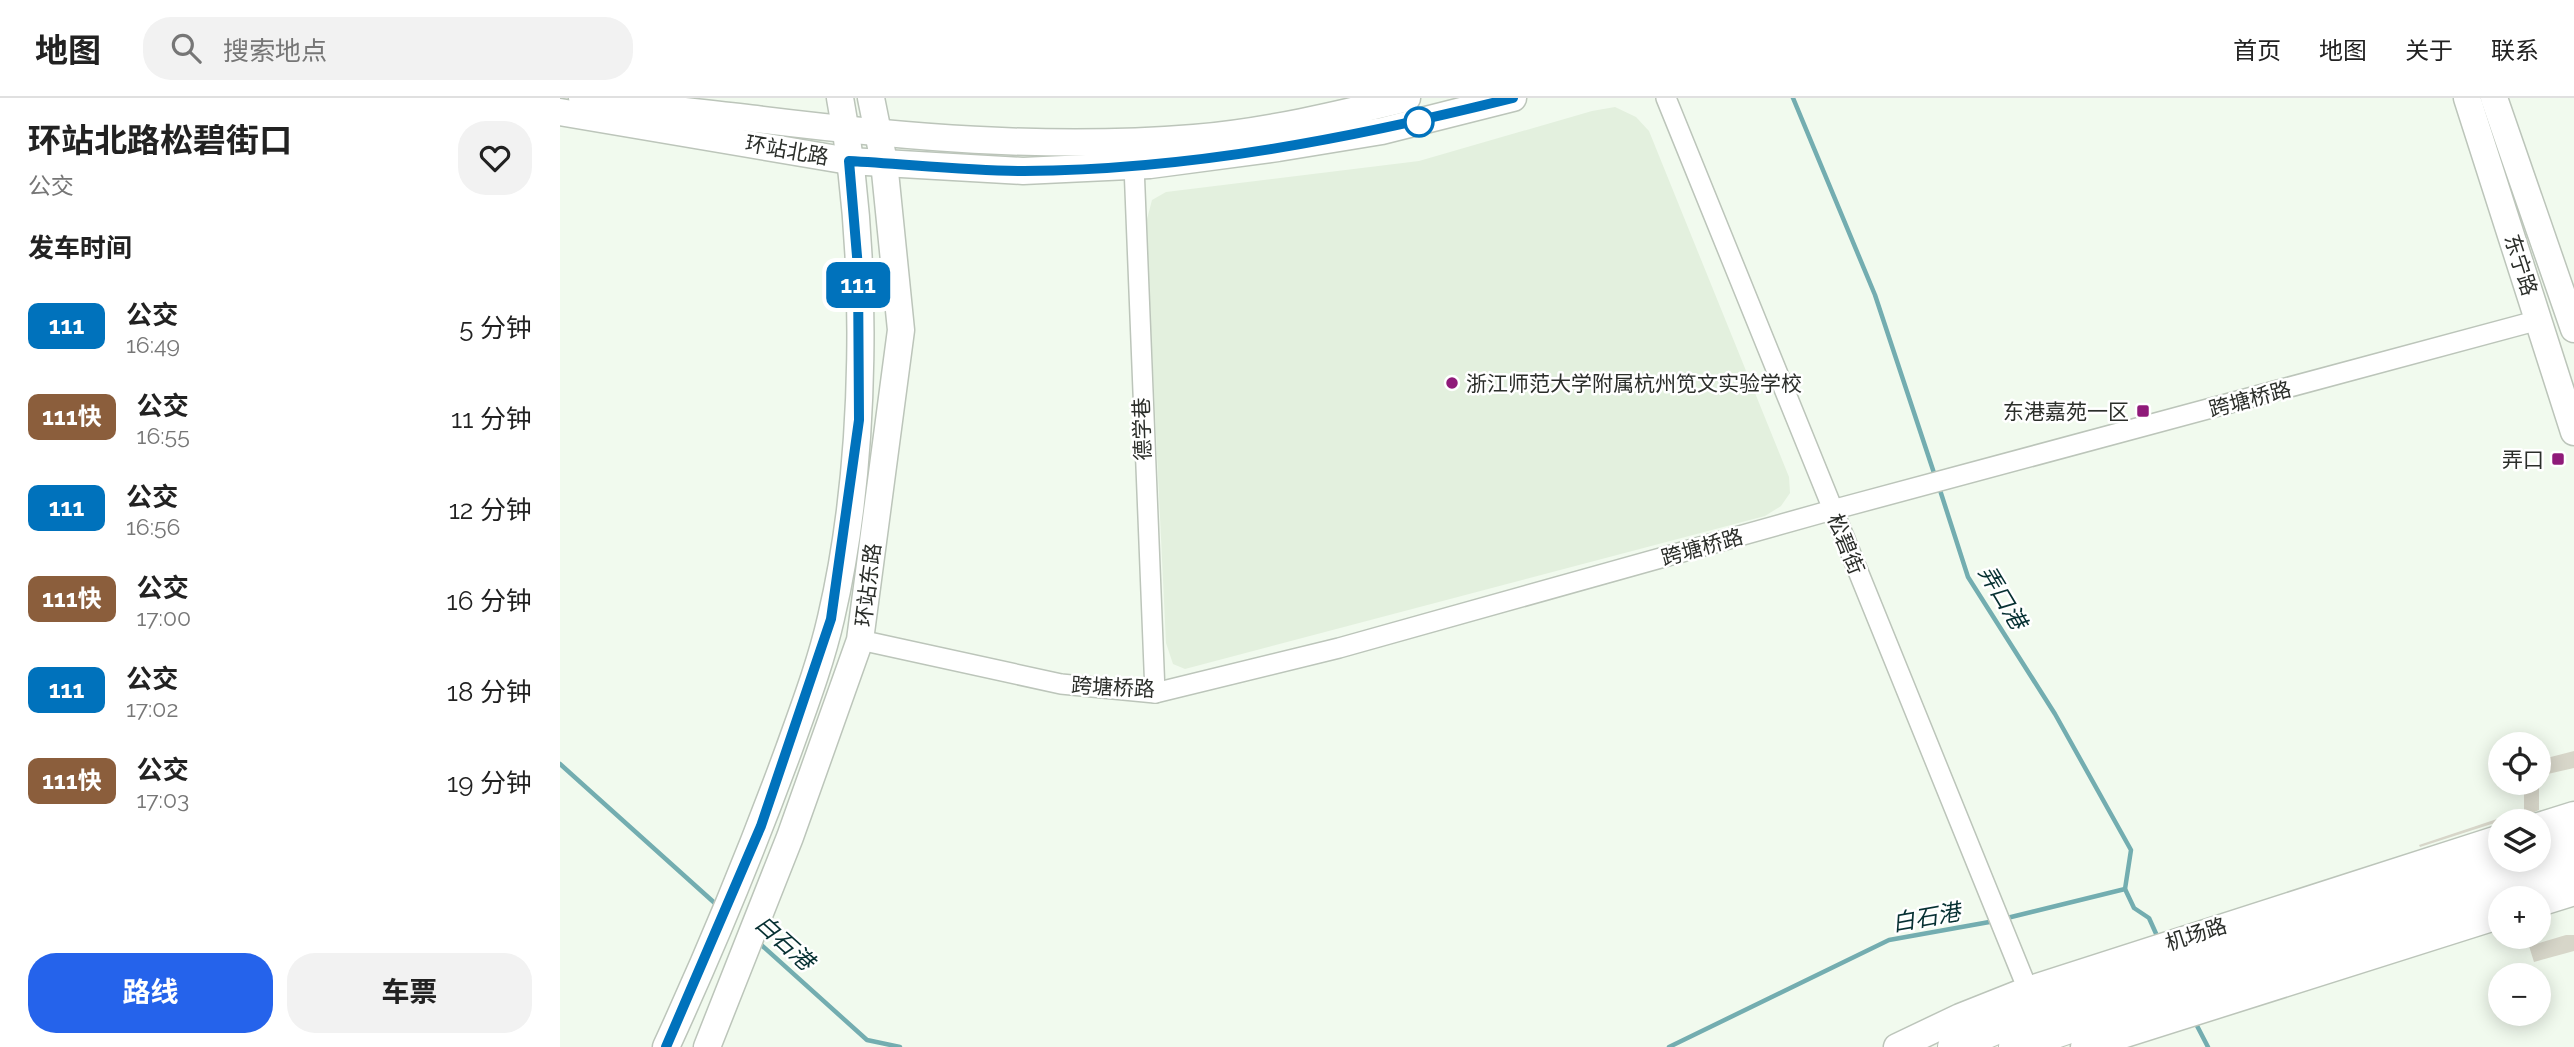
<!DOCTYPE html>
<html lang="zh">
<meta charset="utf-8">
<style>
:root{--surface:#fff;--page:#f2f2f2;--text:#222;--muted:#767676;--line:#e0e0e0;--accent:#2563eb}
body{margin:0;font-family:Raleway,"Noto Sans SC",sans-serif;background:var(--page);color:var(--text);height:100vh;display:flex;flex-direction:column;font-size:26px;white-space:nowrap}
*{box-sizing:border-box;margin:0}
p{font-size:23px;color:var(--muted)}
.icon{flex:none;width:38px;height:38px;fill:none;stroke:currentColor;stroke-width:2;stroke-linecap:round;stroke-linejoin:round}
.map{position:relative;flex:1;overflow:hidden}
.panel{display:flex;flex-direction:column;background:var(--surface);width:560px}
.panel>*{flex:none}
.badge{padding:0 14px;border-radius:10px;font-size:24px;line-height:46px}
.buttons{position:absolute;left:1928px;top:634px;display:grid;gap:14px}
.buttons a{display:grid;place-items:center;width:63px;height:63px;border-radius:50%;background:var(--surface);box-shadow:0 4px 18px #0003;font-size:35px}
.map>.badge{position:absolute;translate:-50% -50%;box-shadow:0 0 0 4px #fff}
h2{padding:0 28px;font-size:26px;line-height:63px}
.round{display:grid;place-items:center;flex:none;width:74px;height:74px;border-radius:28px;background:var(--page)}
.headline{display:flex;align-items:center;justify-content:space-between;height:119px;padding:0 28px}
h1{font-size:33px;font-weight:700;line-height:52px}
.primary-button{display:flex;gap:14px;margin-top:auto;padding:14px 28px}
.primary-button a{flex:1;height:80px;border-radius:28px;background:var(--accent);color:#fff;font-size:28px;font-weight:700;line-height:80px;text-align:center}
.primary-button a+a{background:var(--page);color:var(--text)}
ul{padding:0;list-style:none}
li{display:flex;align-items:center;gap:21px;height:91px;padding:0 28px}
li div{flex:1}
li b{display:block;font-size:26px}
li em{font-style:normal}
li .badge{min-width:77px;font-weight:700;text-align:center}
header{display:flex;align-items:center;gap:42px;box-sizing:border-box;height:98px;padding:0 35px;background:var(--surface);border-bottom:2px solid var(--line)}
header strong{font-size:33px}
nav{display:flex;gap:38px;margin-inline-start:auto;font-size:24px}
.search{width:490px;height:63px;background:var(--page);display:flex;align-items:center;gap:18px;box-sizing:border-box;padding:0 24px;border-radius:28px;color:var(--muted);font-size:26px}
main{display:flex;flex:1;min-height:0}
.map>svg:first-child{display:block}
.built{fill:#e3f0de}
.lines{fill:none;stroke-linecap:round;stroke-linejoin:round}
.stream{stroke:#73adb0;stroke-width:4.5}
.building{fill:#d7d6c9}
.street-casing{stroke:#bcc5ba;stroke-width:22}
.secondary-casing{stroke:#bcc5ba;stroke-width:29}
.primary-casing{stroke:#bcc5ba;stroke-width:32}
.street{stroke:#fff;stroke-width:19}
.secondary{stroke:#fff;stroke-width:26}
.primary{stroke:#fff;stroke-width:30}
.line-casing{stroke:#fff;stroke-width:16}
.line{stroke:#0072bc;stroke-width:10}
.stop-dot{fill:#fff;stroke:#0072bc;stroke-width:3.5}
.poi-dot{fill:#8f1a79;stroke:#fff;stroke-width:2.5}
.labels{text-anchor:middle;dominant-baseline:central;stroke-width:5;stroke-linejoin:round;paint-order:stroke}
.street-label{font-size:21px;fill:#2b2e2a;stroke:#fff}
.poi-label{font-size:21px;fill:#2b2e2a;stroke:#fff;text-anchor:end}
.water-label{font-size:23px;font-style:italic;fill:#063032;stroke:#fff}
</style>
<header>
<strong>地图</strong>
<div class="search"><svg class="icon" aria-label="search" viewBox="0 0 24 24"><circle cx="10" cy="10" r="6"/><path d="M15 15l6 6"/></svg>搜索地点</div>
<nav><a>首页</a><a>地图</a><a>关于</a><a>联系</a></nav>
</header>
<main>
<section class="panel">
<div class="headline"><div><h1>环站北路松碧街口</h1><p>公交</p></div><a class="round"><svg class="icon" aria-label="heart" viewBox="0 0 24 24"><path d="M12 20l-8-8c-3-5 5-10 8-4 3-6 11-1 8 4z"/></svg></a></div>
<h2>发车时间</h2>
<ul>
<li><span class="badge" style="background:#0072bc;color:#fff">111</span><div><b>公交</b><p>16:49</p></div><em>5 分钟</em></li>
<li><span class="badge" style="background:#8b5e3c;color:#fff">111快</span><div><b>公交</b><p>16:55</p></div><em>11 分钟</em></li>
<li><span class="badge" style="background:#0072bc;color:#fff">111</span><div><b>公交</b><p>16:56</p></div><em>12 分钟</em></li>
<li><span class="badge" style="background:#8b5e3c;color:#fff">111快</span><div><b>公交</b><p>17:00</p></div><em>16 分钟</em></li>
<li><span class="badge" style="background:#0072bc;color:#fff">111</span><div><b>公交</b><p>17:02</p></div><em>18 分钟</em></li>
<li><span class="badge" style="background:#8b5e3c;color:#fff">111快</span><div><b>公交</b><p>17:03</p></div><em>19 分钟</em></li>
</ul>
<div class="primary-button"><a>路线</a><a>车票</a></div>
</section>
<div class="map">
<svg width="2014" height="949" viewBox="0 0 2014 949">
<rect width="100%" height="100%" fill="#f1faee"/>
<!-- built -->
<polygon class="built" points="1055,9 1076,19 1089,33 1229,379 1230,395 1221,408 1205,418 625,571 613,566 606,545 586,125 592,102 606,94 859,63 1032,13"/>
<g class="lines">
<!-- stream -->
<g class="stream">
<polyline points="1233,0 1315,197 1375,378"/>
<polyline points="1379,389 1408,479 1495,616 1571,752 1565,791 1574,810 1589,820 1598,840"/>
<polyline points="0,666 158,808"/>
<polyline points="1443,821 1565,791"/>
<polyline points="198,844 307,942 340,949"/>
<polyline points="1634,922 1648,949"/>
<polyline points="1109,949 1329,842 1435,823"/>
</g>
</g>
<!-- building -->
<g class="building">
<polygon points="2014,653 2014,670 1979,678 1979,662"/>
<polygon points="1964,684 1979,684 1979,712 1968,717 1964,723 1941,723 1860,749 1859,747 1964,712"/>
<polygon points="2006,837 2014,837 2014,853 1974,864 1969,848"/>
</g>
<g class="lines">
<defs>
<g id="street">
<polyline points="1106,0 1468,892"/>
<polyline points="574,67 595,595"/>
<polyline points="300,542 501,586 595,595 779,550 1272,412 1979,222"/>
</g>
<g id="secondary">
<path d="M22,0C80,9 138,14 196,21C342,39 486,52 634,40C706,34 777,17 847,0"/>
<polyline points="1907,0 2014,334"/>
<polyline points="1934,0 2014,231"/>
<polyline points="0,14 289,63 463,73 590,67 718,50 822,33 953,0"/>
<polyline points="1979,728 2014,717"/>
<polyline points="1979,805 2014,794"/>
<path d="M106,949C151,851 192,752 229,651C244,609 261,564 271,520C307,366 310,156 280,0"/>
<polyline points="147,949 230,739 300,542 341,232 324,64 311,0"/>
<polyline points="1337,949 1400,919 1468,892 1941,740"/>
<polyline points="1524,949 1941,817"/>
</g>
<g id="primary">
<polyline points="1979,750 2014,739"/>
<polyline points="1393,949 1482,912 1944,761"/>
<polyline points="1454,949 1580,906 2014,766"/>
</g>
</defs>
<!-- street casing -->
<use href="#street" class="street-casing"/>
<!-- secondary casing -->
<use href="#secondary" class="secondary-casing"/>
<!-- primary casing -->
<use href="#primary" class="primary-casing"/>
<!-- street -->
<use href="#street" class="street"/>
<!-- secondary -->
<use href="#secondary" class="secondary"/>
<!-- primary -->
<use href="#primary" class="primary"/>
</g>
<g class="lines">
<defs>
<path id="line" d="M106,949L201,728L271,521L299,322L298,170L289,63C347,66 406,73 464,73C630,72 793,40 953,0"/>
</defs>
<!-- line casing -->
<use href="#line" class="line-casing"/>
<!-- line -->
<use href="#line" class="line"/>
</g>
<!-- markers -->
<circle class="stop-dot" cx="859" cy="24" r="14"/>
<g class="poi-dot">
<circle cx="892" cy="285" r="7"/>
<rect x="1576" y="306" width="14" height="14" rx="3.5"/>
<rect x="1991" y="354" width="14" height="14" rx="3.5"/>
</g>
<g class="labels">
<!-- street labels -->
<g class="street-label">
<text transform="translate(227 52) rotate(10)">环站北路</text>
<text transform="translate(1961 167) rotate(72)">东宁路</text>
<text transform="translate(1690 301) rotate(-15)">跨塘桥路</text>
<text transform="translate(582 331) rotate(-92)">德学巷</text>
<text transform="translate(1286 446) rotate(68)">松碧街</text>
<text transform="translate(1142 449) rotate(-16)">跨塘桥路</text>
<text transform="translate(308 487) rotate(-83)">环站东路</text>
<text transform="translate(553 589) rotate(3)">跨塘桥路</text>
<text transform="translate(1636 836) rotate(-18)">机场路</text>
</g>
<!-- poi labels -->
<g class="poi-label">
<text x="906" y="285" text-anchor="start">浙江师范大学附属杭州笕文实验学校</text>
<text x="1569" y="313">东港嘉苑一区</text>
<text x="1984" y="361">弄口</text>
</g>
<!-- water labels -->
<g class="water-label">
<text transform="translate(1443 499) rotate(59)">弄口港</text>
<text transform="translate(1366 819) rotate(-10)">白石港</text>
<text transform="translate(225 844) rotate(42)">白石港</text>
</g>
</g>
</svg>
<div class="buttons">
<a><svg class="icon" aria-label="locate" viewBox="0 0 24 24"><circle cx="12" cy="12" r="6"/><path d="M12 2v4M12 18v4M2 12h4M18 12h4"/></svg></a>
<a><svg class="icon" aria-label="layers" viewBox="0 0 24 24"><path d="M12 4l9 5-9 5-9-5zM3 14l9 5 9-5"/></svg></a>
<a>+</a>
<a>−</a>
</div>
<b class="badge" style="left:298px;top:187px;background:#0072bc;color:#fff">111</b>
</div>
</main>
